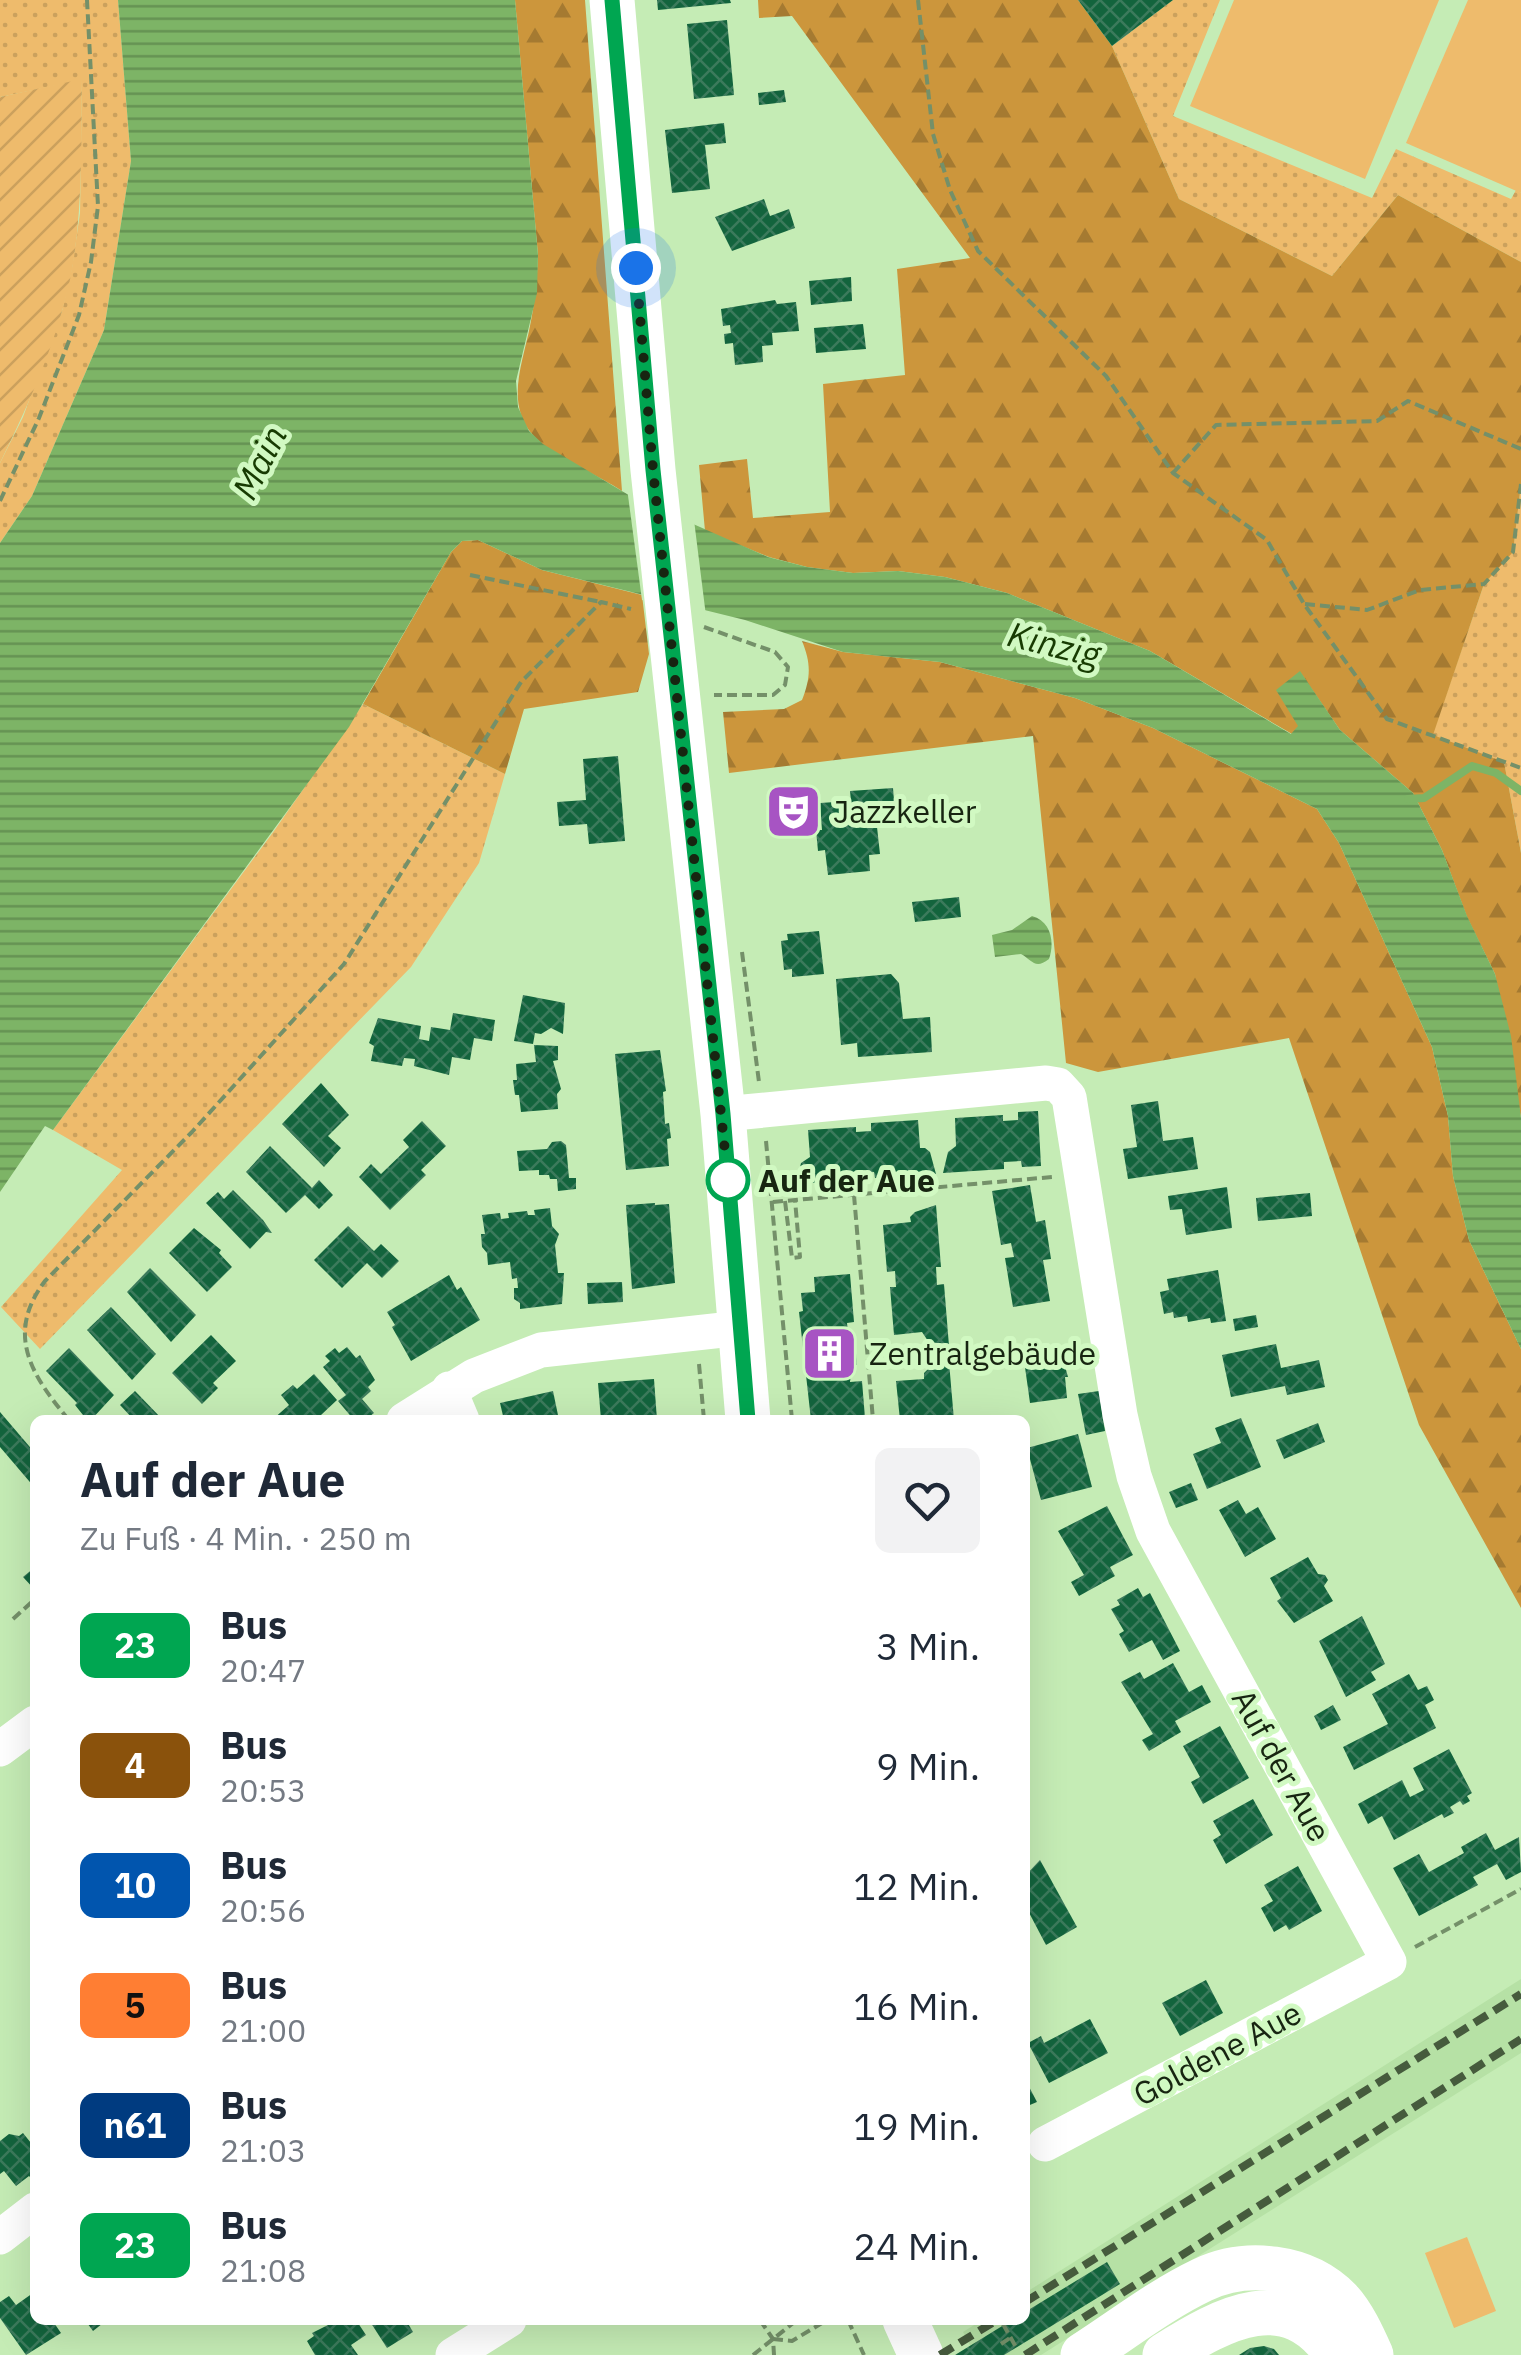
<!DOCTYPE html>
<html lang="de">
<meta charset="utf-8">
<style>
:root{--surface:#fff;--page:#f2f2f3;--text:#1f2937;--muted:#747a83}
body{margin:0;font-family:"IBM Plex Sans",sans-serif;background:var(--page);color:var(--text);height:100vh;display:flex;flex-direction:column;font-size:38px;white-space:nowrap}
*{box-sizing:border-box;margin:0}
p{font-size:32px;color:var(--muted)}
.icon{flex:none;width:55px;height:55px;fill:none;stroke:currentColor;stroke-width:2;stroke-linecap:round;stroke-linejoin:round}
.map{position:relative;flex:1;overflow:hidden}
.details{position:absolute;left:30px;top:1415px;width:1000px;height:910px;display:flex;flex-direction:column;background:var(--surface);border-radius:15px;box-shadow:0 10px 40px #0002}
.details>*{flex:none}
.badge{padding:0 20px;border-radius:15px;font-size:35px;line-height:65px}
.you{position:absolute;width:50px;height:50px;margin:-25px;border:8px solid #fff;border-radius:50%;background:#1a73e8;box-shadow:0 0 0 15px #1a73e833}
.map>.badge{position:absolute;translate:-50% -50%;box-shadow:0 0 0 5px #fff}
.round{display:grid;place-items:center;flex:none;width:105px;height:105px;border-radius:15px;background:var(--page)}
.summary{display:flex;align-items:center;justify-content:space-between;height:170px;padding:0 50px}
h1{font-size:48px;font-weight:800;line-height:75px}
ul{padding:0;list-style:none}
li{display:flex;align-items:center;gap:30px;height:120px;padding:0 50px}
li div{flex:1}
li b{display:block;font-size:38px}
li em{font-style:normal}
li .badge{min-width:110px;font-weight:700;text-align:center}
.map>svg:first-child{display:block}
.built{fill:#b6e1a5}
.grass{fill:url(#grass-dots)}
.forest{fill:url(#forest-firs)}
.garden{fill:url(#garden-furrows)}
.pitch{fill:#eebb6c}
.water{fill:url(#water-rules)}
.pier{fill:#c5ecb5}
.lines{fill:none;stroke-linecap:round;stroke-linejoin:round}
.stream{stroke:#7db466;stroke-width:8}
.building{fill:url(#building-cross-hatch)}
.path{stroke:#749069;stroke-width:4;stroke-dasharray:10 5;stroke-linecap:butt}
.minor{stroke:#fff;stroke-width:35}
.major{stroke:#fff;stroke-width:45}
.rail{stroke:#465b3d;stroke-width:8;stroke-dasharray:15 8;stroke-linecap:butt}
.line-casing{stroke:#fff;stroke-width:22}
.line{stroke:#00a651;stroke-width:15}
.walk{stroke:#172511;stroke-width:10;stroke-dasharray:0 18}
.stop-dot{fill:#fff;stroke:#00a651;stroke-width:5}
.labels{text-anchor:middle;dominant-baseline:central;stroke-width:10;stroke-linejoin:round;paint-order:stroke}
.poi-label{font-size:32px;fill:#172511;stroke:#d1f9c2;text-anchor:start}
.stop-label{font-size:32px;font-weight:bold;fill:#172511;stroke:#d1f9c2;text-anchor:start}
.street-label{font-size:32px;fill:#172511;stroke:#d1f9c2}
.water-label{font-size:35px;font-style:italic;fill:#173b02;stroke:#d1f9c2}
</style>
<div class="map">
<svg width="1521" height="2355" viewBox="0 0 1521 2355">
<defs>
<pattern id="grass-dots" width="8" height="8" patternUnits="userSpaceOnUse" patternTransform="scale(2.5)"><rect width="8" height="8" fill="#eebb6c"/><path d="M2 2h.1M6 6h.1" fill="none" stroke="#cba15d" stroke-width="1.8" stroke-linecap="round"/></pattern>
<pattern id="forest-firs" width="22" height="20" patternUnits="userSpaceOnUse" patternTransform="scale(2.5)"><rect width="22" height="20" fill="#cc963c"/><path d="M5 1l3.5 6h-7zM16 11l3.5 6h-7z" fill="#a57a31"/></pattern>
<pattern id="garden-furrows" width="10" height="10" patternUnits="userSpaceOnUse" patternTransform="scale(2.5)"><rect width="10" height="10" fill="#eebb6c"/><path d="M-1 1l2-2M0 10L10 0M9 11l2-2" fill="none" stroke="#cba15d"/></pattern>
<pattern id="water-rules" width="6" height="5" patternUnits="userSpaceOnUse" patternTransform="scale(2.5)"><rect width="6" height="5" fill="#7db466"/><path d="M0 2.5h6" fill="none" stroke="#659253"/></pattern>
<pattern id="building-cross-hatch" width="8" height="8" patternUnits="userSpaceOnUse" patternTransform="scale(2.5)"><rect width="8" height="8" fill="#13643d"/><path d="M0 0l8 8M0 8l8-8" fill="none" stroke="#3c7a5c"/></pattern>
</defs>
<rect width="100%" height="100%" fill="#c5ecb5"/>
<!-- built -->
<polygon class="built" points="1521,1979 1521,2053 1041,2355 975,2355 963,2332 982,2320 1025,2320 1025,2293"/>
<!-- grass -->
<g class="grass">
<polygon points="0,0 118,0 131,161 104,330 32,496 0,543 0,463 23,417 62,311 72,268 80,213 82,80 0,97"/>
<polygon points="1173,0 1220,0 1173,116 1372,198 1396,149 1511,199 1516,190 1521,193 1521,262 1398,195 1332,276 1179,199 1112,46"/>
<polygon points="1521,484 1521,853 1504,762 1432,736 1484,584 1513,551"/>
<polygon points="363,704 505,774 479,863 411,967 40,1349 1,1307 122,1170 53,1130 274,831"/>
</g>
<!-- forest -->
<g class="forest">
<path d="M515,0H585L622,491C598,475 563,461 541,443C502,410 522,367 530,326C535,302 537,279 538,255Z"/>
<polygon points="758,0 1078,0 1112,46 1179,199 1332,276 1398,195 1521,262 1521,484 1513,552 1484,584 1433,735 1504,762 1521,853 1521,1118 1495,974 1467,917 1442,850 1413,793 1340,730 1300,672 1298,727 1292,734 1150,651 1007,593 945,577 898,571 853,573 807,567 769,557 705,531 699,465 747,459 753,518 830,512 823,384 905,375 897,269 970,258 792,16 759,18"/>
<polygon points="478,540 542,570 642,595 649,654 638,692 524,709 505,774 363,704 451,552 462,541"/>
<path d="M802,641L843,652L940,662L1075,698L1153,728L1317,809L1339,843L1432,1047L1448,1116L1453,1176L1469,1240L1521,1349V1608L1419,1425L1289,1038L1098,1072L1066,1063L1033,736L729,773L723,712L784,709L802,700C811,677 811,663 802,641Z"/>
</g>
<!-- garden -->
<path class="garden" d="M82,79C81,142 83,207 72,270C59,337 30,402 0,463V97Z"/>
<!-- pitch -->
<g class="pitch">
<polygon points="1234,0 1439,0 1365,179 1190,106"/>
<polygon points="1468,0 1521,0 1521,193 1406,143"/>
<polygon points="1467,2237 1496,2311 1454,2328 1425,2253"/>
</g>
<!-- water -->
<g class="water">
<polygon points="118,0 515,0 538,255 537,293 516,381 518,407 529,431 543,444 632,497 768,557 807,567 853,573 898,571 945,577 1007,593 1150,651 1291,734 1298,726 1276,690 1300,671 1340,730 1413,793 1442,850 1467,916 1495,974 1511,1036 1521,1118 1521,1349 1469,1240 1453,1176 1448,1116 1432,1047 1339,843 1317,809 1153,728 1075,698 940,662 843,652 745,620 542,570 478,540 462,541 451,552 349,727 53,1130 45,1126 0,1192 0,543 32,496 104,330 131,161"/>
<path d="M1032,916C1051,921 1055,942 1049,959C1035,970 1032,960 1021,954L995,957L992,935L1012,930Z"/>
</g>
<!-- pier -->
<polygon class="pier" points="627,488 694,520 706,616 642,600"/>
<g class="lines">
<!-- stream -->
<polyline class="stream" points="1408,799 1424,798 1472,766 1496,773 1521,791"/>
</g>
<!-- building -->
<g class="building">
<polygon points="657,0 730,0 731,3 658,10"/>
<polygon points="1078,0 1173,0 1112,46"/>
<polygon points="727,20 734,95 694,99 687,24"/>
<polygon points="784,90 786,102 759,105 758,93"/>
<polygon points="724,123 726,143 705,145 710,189 672,193 665,130"/>
<polygon points="764,199 770,216 789,209 795,228 732,251 715,217"/>
<polygon points="851,277 852,301 811,305 809,281"/>
<polygon points="775,300 777,304 796,302 799,331 772,333 773,345 762,346 763,362 735,365 733,343 725,344 724,334 731,333 730,325 723,326 721,309"/>
<polygon points="863,324 866,349 816,353 814,328"/>
<polygon points="618,756 625,841 589,844 587,824 559,826 557,802 586,800 583,759"/>
<polygon points="893,788 896,825 877,827 880,854 869,855 870,871 828,875 825,850 818,851 816,830 822,830 820,803 851,801 850,791"/>
<polygon points="959,897 961,917 915,922 912,902"/>
<polygon points="819,931 824,974 792,977 792,969 784,970 781,941 788,940 787,934"/>
<polygon points="891,974 899,983 903,1019 930,1017 932,1052 858,1057 857,1043 841,1045 836,979"/>
<polygon points="523,995 565,1003 563,1034 551,1028 541,1034 535,1033 533,1044 514,1041"/>
<polygon points="453,1013 495,1020 492,1041 474,1038 470,1060 452,1057 449,1075 414,1066 415,1059 404,1058 402,1066 371,1061 374,1046 369,1043 378,1018 421,1026 419,1039 429,1041 431,1027 450,1030"/>
<polygon points="534,1045 558,1046 558,1060 553,1061 561,1089 557,1094 558,1109 521,1112 519,1095 515,1095 513,1080 517,1080 516,1064 536,1062"/>
<polygon points="660,1050 666,1091 663,1092 665,1124 669,1123 671,1138 667,1139 669,1166 626,1170 615,1054"/>
<polygon points="321,1083 349,1115 328,1136 341,1148 324,1167 282,1124"/>
<polygon points="1158,1101 1163,1141 1193,1137 1198,1169 1128,1179 1123,1149 1137,1147 1131,1105"/>
<polygon points="1038,1111 1041,1166 1022,1167 1021,1161 1004,1162 1004,1169 943,1173 948,1152 956,1146 955,1118 1003,1115 1003,1121 1018,1120 1018,1112"/>
<polygon points="918,1120 920,1148 925,1148 930,1152 936,1174 875,1178 874,1172 857,1173 857,1180 796,1184 801,1163 810,1157 808,1130 856,1127 856,1132 871,1131 871,1123"/>
<polygon points="422,1121 446,1146 421,1170 426,1175 390,1210 359,1177 371,1164 381,1174 409,1147 403,1140"/>
<polygon points="561,1141 566,1145 569,1178 576,1178 576,1189 558,1191 557,1179 550,1179 549,1175 539,1175 539,1170 519,1171 517,1151 547,1149 552,1142"/>
<polygon points="270,1146 312,1188 319,1180 333,1195 319,1209 305,1195 286,1213 246,1172"/>
<polygon points="1030,1185 1036,1222 1045,1220 1051,1259 1043,1260 1050,1301 1013,1307 1005,1258 1014,1257 1011,1243 1001,1245 992,1191"/>
<polygon points="1227,1187 1232,1228 1186,1235 1182,1209 1170,1210 1168,1196"/>
<polygon points="233,1190 263,1220 272,1233 266,1232 250,1249 206,1203 218,1192 224,1199"/>
<polygon points="1310,1193 1312,1216 1258,1221 1256,1198"/>
<polygon points="655,1203 655,1205 669,1204 675,1283 632,1289 626,1205"/>
<polygon points="936,1205 941,1267 936,1267 937,1285 944,1284 949,1346 928,1341 922,1332 894,1335 890,1287 896,1287 895,1271 887,1272 883,1225 911,1222 910,1217 915,1212"/>
<polygon points="550,1208 552,1226 559,1234 555,1245 558,1273 564,1273 562,1304 520,1309 520,1303 514,1299 514,1288 518,1288 517,1278 512,1279 510,1262 488,1265 487,1253 482,1247 481,1234 485,1234 482,1215 500,1213 501,1219 509,1218 508,1213 527,1211 528,1215 535,1215 534,1210"/>
<polygon points="348,1226 374,1251 381,1244 399,1261 382,1278 367,1263 342,1288 314,1260"/>
<polygon points="194,1228 221,1250 219,1253 232,1267 207,1292 169,1253"/>
<polygon points="150,1268 196,1315 171,1342 127,1292"/>
<polygon points="1218,1270 1226,1321 1211,1323 1210,1318 1188,1322 1187,1316 1174,1318 1173,1312 1164,1314 1160,1292 1169,1290 1167,1279"/>
<polygon points="850,1274 854,1322 847,1323 849,1341 855,1341 857,1365 852,1365 850,1382 862,1381 865,1418 811,1420 799,1312 803,1311 801,1293 815,1292 814,1277"/>
<polygon points="449,1275 457,1290 461,1287 480,1320 411,1361 392,1327 395,1325 387,1312"/>
<polygon points="622,1282 623,1302 588,1304 587,1283"/>
<polygon points="111,1307 156,1354 132,1380 87,1330"/>
<polygon points="1256,1315 1258,1327 1235,1331 1233,1319"/>
<polygon points="211,1335 236,1361 213,1383 218,1388 202,1404 172,1373"/>
<polygon points="1276,1344 1281,1368 1319,1360 1325,1387 1287,1395 1285,1386 1231,1397 1222,1355"/>
<polygon points="347,1347 356,1358 360,1355 375,1380 368,1387 371,1391 362,1399 374,1413 365,1420 354,1420 338,1401 346,1395 323,1367 330,1361 325,1356 335,1348 339,1353"/>
<polygon points="69,1348 114,1395 91,1420 87,1420 75,1405 77,1403 46,1371"/>
<polygon points="1060,1348 1068,1377 1065,1377 1067,1398 1030,1403 1023,1353"/>
<polygon points="949,1362 954,1420 900,1420 896,1381 924,1379 924,1373 929,1368"/>
<polygon points="314,1374 337,1400 321,1415 325,1420 272,1420 289,1405 281,1395 293,1385 297,1389"/>
<polygon points="654,1379 657,1420 601,1420 598,1383"/>
<polygon points="135,1391 163,1420 134,1420 120,1405"/>
<polygon points="553,1391 559,1420 504,1420 500,1403"/>
<polygon points="1099,1391 1105,1431 1086,1435 1078,1394"/>
<polygon points="0,1412 35,1453 35,1488 0,1447"/>
<polygon points="1241,1418 1261,1467 1207,1489 1193,1454 1221,1443 1215,1428"/>
<polygon points="1318,1423 1325,1442 1284,1459 1276,1440"/>
<polygon points="1078,1434 1092,1487 1041,1500 1027,1448"/>
<polygon points="1191,1483 1198,1500 1176,1508 1169,1492"/>
<polygon points="1238,1500 1246,1514 1258,1507 1276,1539 1245,1557 1219,1510"/>
<polygon points="1107,1506 1133,1555 1110,1567 1115,1576 1079,1596 1071,1582 1084,1575 1058,1531"/>
<polygon points="1308,1557 1318,1574 1325,1575 1328,1580 1324,1586 1333,1601 1294,1623 1277,1601 1281,1598 1270,1578"/>
<polygon points="35,1567 35,1590 23,1577"/>
<polygon points="1138,1588 1143,1597 1150,1593 1180,1651 1163,1660 1152,1640 1129,1652 1119,1634 1124,1631 1111,1609 1120,1605 1117,1600"/>
<polygon points="1362,1616 1385,1664 1371,1672 1376,1680 1346,1697 1319,1641"/>
<polygon points="1173,1663 1189,1692 1202,1685 1211,1702 1175,1721 1181,1732 1149,1751 1142,1740 1153,1734 1121,1682 1140,1672 1144,1679"/>
<polygon points="1409,1674 1418,1690 1427,1686 1434,1700 1425,1705 1436,1728 1354,1770 1343,1747 1388,1724 1372,1694"/>
<polygon points="1333,1705 1341,1720 1321,1730 1314,1716"/>
<polygon points="1220,1726 1249,1778 1203,1804 1191,1782 1200,1777 1183,1746"/>
<polygon points="1449,1749 1472,1793 1467,1796 1470,1801 1463,1805 1460,1801 1450,1807 1454,1813 1444,1818 1442,1814 1394,1840 1382,1816 1368,1824 1358,1804 1402,1780 1410,1797 1424,1790 1413,1768"/>
<polygon points="1253,1799 1273,1835 1226,1864 1213,1840 1221,1835 1213,1821"/>
<polygon points="1486,1833 1495,1850 1519,1837 1521,1872 1506,1880 1497,1864 1473,1877 1478,1885 1419,1916 1393,1868 1419,1854 1429,1872 1464,1853 1461,1847"/>
<polygon points="1040,1860 1077,1927 1046,1945 1025,1905 1025,1876"/>
<polygon points="1298,1866 1322,1911 1289,1930 1286,1925 1274,1932 1261,1908 1273,1901 1264,1885"/>
<polygon points="1206,1980 1223,2013 1180,2036 1162,2003"/>
<polygon points="1090,2019 1108,2053 1049,2083 1028,2043 1041,2036 1044,2043"/>
<polygon points="1025,2079 1037,2102 1025,2107"/>
<polygon points="23,2133 35,2148 35,2177 32,2179 29,2176 16,2186 4,2171 0,2174 0,2141 9,2134 19,2136"/>
<polygon points="1107,2262 1120,2284 1004,2355 955,2355 1012,2320 1025,2320 1025,2312"/>
<polygon points="33,2293 35,2320 52,2320 61,2333 26,2355 0,2318 0,2302 9,2296 16,2305"/>
<polygon points="85,2320 107,2320 93,2331"/>
<polygon points="338,2320 356,2320 366,2335 351,2345 358,2355 315,2355 307,2341 314,2336 312,2333"/>
<polygon points="369,2320 406,2320 413,2332 387,2348"/>
<polygon points="1264,2346 1274,2349 1279,2355 1239,2355 1250,2348"/>
</g>
<g class="lines">
<!-- path -->
<g class="path">
<polyline points="918,0 933,134 950,190 978,251 1106,376 1173,473 1267,540 1304,604 1387,719 1521,768"/>
<polyline points="1173,473 1216,425 1377,421 1408,401 1521,449"/>
<polyline points="0,501 39,418 79,315 91,262 98,206 87,0"/>
<polyline points="470,575 601,602"/>
<polyline points="1305,604 1367,610 1420,590 1484,584 1513,552 1521,484"/>
<polyline points="704,627 775,652 788,667 785,685 773,695 714,695"/>
<polyline points="742,952 759,1082"/>
<polyline points="766,1141 792,1420"/>
<polyline points="854,1195 873,1420"/>
<polyline points="785,1201 792,1258 800,1257 795,1200"/>
<polyline points="773,1202 1052,1177"/>
<polyline points="699,1364 704,1420"/>
<path d="M69,1420C31,1375 5,1334 45,1281L192,1132L344,964L521,682L601,602L631,609"/>
<polyline points="13,1619 35,1599"/>
<polyline points="1415,1947 1521,1889"/>
<polyline points="760,2320 773,2339 774,2355"/>
<polyline points="848,2320 864,2355"/>
<polyline points="1003,2324 1017,2349"/>
<polyline points="773,2339 792,2341 827,2320"/>
<polyline points="1001,2344 1010,2338"/>
<polyline points="753,2355 797,2320"/>
</g>
<!-- minor -->
<g class="minor">
<polyline points="723,1114 1046,1083 1058,1085 1069,1097 1120,1415 1134,1476 1153,1531 1389,1962 1045,2144"/>
<polyline points="449,1389 462,1420"/>
<polyline points="404,1420 474,1376 541,1350 741,1328"/>
<polyline points="0,1749 35,1723"/>
<polyline points="0,2237 35,2210"/>
<polyline points="453,2355 509,2320"/>
</g>
<!-- major -->
<g class="major">
<polyline points="612,0 653,470 723,1114 748,1420"/>
<polyline points="905,2320 921,2355"/>
<path d="M1083,2355C1122,2330 1160,2300 1202,2280C1246,2259 1305,2265 1340,2301C1353,2315 1363,2337 1371,2355"/>
<path d="M1165,2355C1224,2318 1288,2282 1337,2355"/>
</g>
<!-- rail -->
<g class="rail">
<polyline points="1025,2302 1521,1994"/>
<polyline points="940,2355 997,2320"/>
<polyline points="1025,2355 1521,2039"/>
</g>
</g>
<g class="lines">
<defs>
<polyline id="line" points="612,0 653,470 723,1114 748,1420"/>
</defs>
<!-- line casing -->
<use href="#line" class="line-casing"/>
<!-- line -->
<use href="#line" class="line"/>
<!-- walk -->
<polyline class="walk" points="636,268 653,470 728,1180"/>
</g>
<!-- icons -->
<defs>
<symbol id="theatre-square" viewBox="-11 -11 22 22"><rect x="-9" y="-9" width="18" height="18" rx="4" fill="#a754c3" stroke="#d1f9c2"/><path d="M-5-5.5Q0-4 5-5.5V0Q5 5 0 6Q-5 5-5 0ZM-3.3-2.5H-1v1.5H-3.3ZM1-2.5H3.3v1.5H1ZM-2.8 1Q0 5.5 2.8 1Z" fill="#fff"/></symbol>
<symbol id="building-square" viewBox="-11 -11 22 22"><rect x="-9" y="-9" width="18" height="18" rx="4" fill="#a754c3" stroke="#d1f9c2"/><path d="M-4-6H4V6H1V3H-1V6H-4ZM-2.5-4.3h1.7v1.8h-1.7ZM.8-4.3h1.7v1.8H.8ZM-2.5-1h1.7V.8h-1.7ZM.8-1h1.7V.8H.8Z" fill="#fff"/></symbol>
</defs>
<g fill-rule="evenodd">
<use href="#theatre-square" x="762" y="780" width="63" height="63"/>
<use href="#building-square" x="798" y="1322" width="63" height="63"/>
</g>
<!-- markers -->
<circle class="stop-dot" cx="728" cy="1180" r="20"/>
<g class="labels">
<!-- poi labels -->
<g class="poi-label">
<text x="833" y="811">Jazzkeller</text>
<text x="869" y="1353">Zentralgebäude</text>
</g>
<!-- stop labels -->
<g class="stop-label">
<text x="758" y="1180">Auf der Aue</text>
</g>
<!-- street labels -->
<g class="street-label">
<text transform="translate(1282 1765) rotate(61)">Auf der Aue</text>
<text transform="translate(1217 2053) rotate(-28)">Goldene Aue</text>
</g>
<!-- water labels -->
<g class="water-label">
<text transform="translate(259 462) rotate(-63)">Main</text>
<text transform="translate(1054 644) rotate(14)">Kinzig</text>
</g>
</g>
</svg>
<div class="you" style="left:636px;top:268px"></div>
<section class="details">
<div class="summary"><div><h1>Auf der Aue</h1><p>Zu Fuß · 4 Min. · 250 m</p></div><a class="round"><svg class="icon" aria-label="heart" viewBox="0 0 24 24"><path d="M12 20l-8-8c-3-5 5-10 8-4 3-6 11-1 8 4z"/></svg></a></div>
<ul>
<li><span class="badge" style="background:#00a651;color:#fff">23</span><div><b>Bus</b><p>20:47</p></div><em>3 Min.</em></li>
<li><span class="badge" style="background:#8a520c;color:#fff">4</span><div><b>Bus</b><p>20:53</p></div><em>9 Min.</em></li>
<li><span class="badge" style="background:#0155ae;color:#fff">10</span><div><b>Bus</b><p>20:56</p></div><em>12 Min.</em></li>
<li><span class="badge" style="background:#ff7e33;color:#111">5</span><div><b>Bus</b><p>21:00</p></div><em>16 Min.</em></li>
<li><span class="badge" style="background:#003b80;color:#fff">n61</span><div><b>Bus</b><p>21:03</p></div><em>19 Min.</em></li>
<li><span class="badge" style="background:#00a651;color:#fff">23</span><div><b>Bus</b><p>21:08</p></div><em>24 Min.</em></li>
</ul>
</section>
</div>
